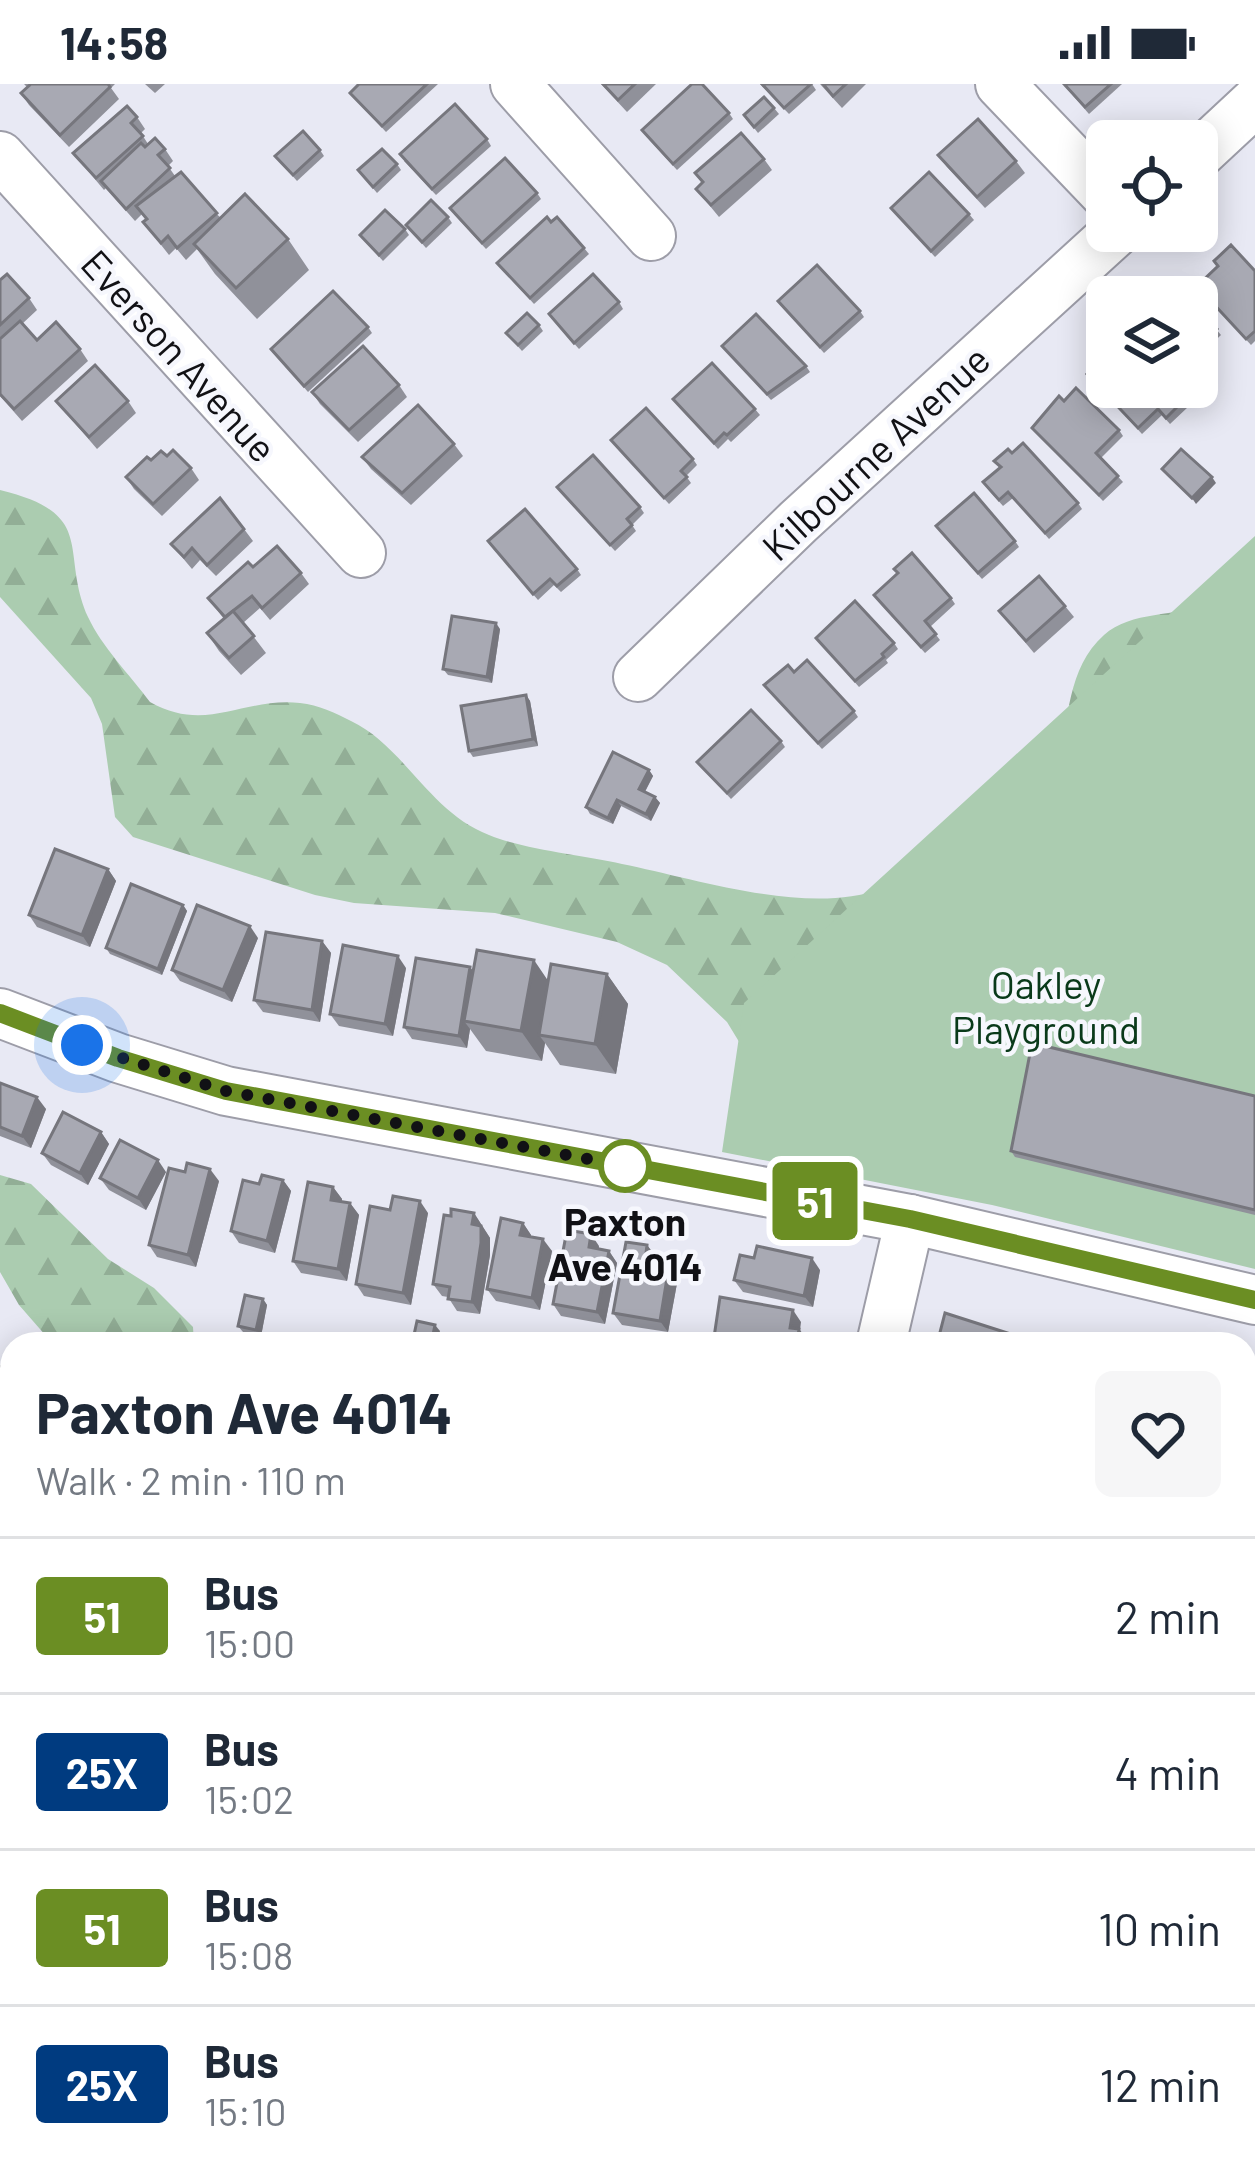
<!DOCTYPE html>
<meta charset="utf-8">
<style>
:root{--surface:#fff;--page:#f6f6f7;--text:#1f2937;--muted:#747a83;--line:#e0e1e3}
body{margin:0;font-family:Barlow,sans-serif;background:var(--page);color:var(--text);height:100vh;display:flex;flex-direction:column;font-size:45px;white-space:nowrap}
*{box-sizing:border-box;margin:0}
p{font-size:39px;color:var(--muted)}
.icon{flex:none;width:66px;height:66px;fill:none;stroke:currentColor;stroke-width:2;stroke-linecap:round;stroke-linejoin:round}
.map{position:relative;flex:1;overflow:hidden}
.panel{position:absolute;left:0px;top:1248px;width:1257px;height:852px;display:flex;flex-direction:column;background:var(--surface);border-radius:36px 36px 0 0;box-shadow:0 6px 30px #0003}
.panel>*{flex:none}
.badge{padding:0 24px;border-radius:9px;font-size:42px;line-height:78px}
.buttons{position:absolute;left:1086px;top:36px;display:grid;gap:24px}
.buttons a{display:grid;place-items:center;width:132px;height:132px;border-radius:18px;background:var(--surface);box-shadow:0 6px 30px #0003;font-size:60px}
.you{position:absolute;width:60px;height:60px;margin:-30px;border:9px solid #fff;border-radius:50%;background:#1a73e8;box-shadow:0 0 0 18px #1a73e833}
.map>.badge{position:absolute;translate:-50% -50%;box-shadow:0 0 0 6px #fff}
.round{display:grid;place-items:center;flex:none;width:126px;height:126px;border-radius:18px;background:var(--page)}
.overview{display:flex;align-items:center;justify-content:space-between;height:204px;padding:0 36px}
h1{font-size:57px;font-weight:700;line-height:90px}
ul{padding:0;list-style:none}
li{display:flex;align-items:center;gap:36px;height:156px;padding:0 36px;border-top:3px solid var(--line)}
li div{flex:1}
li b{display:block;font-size:45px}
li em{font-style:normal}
li .badge{min-width:132px;font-weight:700;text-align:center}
.status{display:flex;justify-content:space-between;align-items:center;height:84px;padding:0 60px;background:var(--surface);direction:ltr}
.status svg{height:33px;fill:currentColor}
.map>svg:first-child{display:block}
.forest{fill:url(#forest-firs)}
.park{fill:#abccb0}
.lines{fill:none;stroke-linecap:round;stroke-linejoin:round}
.minor-casing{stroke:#9d9da8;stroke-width:52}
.minor{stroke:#fff;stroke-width:48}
.wall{fill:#90919a}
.shaded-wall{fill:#76767d}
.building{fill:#a8a9b3;stroke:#76767d;stroke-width:3}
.line-casing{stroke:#fff;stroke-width:27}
.line{stroke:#6b8e23;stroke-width:18}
.walk{stroke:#111115;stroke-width:12;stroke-dasharray:0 21.6}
.stop-dot{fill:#fff;stroke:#6b8e23;stroke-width:6}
.labels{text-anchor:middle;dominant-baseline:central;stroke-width:9;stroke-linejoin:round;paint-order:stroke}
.street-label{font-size:39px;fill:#111115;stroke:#f6f7fd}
.park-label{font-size:39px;fill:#0a3a1a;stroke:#f6f7fd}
.stop-label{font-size:39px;font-weight:bold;fill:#111115;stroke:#f6f7fd}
</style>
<div class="status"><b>14:58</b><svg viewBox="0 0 49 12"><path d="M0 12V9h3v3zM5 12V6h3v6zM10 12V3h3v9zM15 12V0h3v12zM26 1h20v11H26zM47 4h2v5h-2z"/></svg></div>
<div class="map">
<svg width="1255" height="2100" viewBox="0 0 1255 2100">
<defs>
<pattern id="forest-firs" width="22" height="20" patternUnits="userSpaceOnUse" patternTransform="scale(3)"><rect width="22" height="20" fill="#abccb0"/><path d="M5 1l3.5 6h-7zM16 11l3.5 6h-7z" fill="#92ae96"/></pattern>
</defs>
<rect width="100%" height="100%" fill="#e8e9f4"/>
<!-- forest -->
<g class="forest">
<path d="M0,406C99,430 59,467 88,533C102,563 130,591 150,618C207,650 242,613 300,619C319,621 335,629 351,637C404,662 429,728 489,751C525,766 583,771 622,780C697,795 808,832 881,805C904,797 925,784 947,773C974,760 1011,744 1032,723C1078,676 1053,596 1104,551C1131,527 1176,532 1208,521C1224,516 1240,503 1255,494V880L1126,856L1006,863L902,970L855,1042L779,1029L761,1013L755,984L727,938L667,881L617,858L495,829L354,819L315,811L133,753L115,733L102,640L91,614L0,513Z"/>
<polygon points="0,1091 31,1100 108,1175 154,1204 193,1243 194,1260 53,1260 19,1221 0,1188"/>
<polygon points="12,1850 12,1940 0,1923 0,1859"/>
<polygon points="149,2088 362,2088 364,2100 150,2100"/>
</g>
<!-- park -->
<polygon class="park" points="1255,452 1255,1185 992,1121 722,1068 744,919"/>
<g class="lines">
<defs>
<g id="minor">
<polyline points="515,0 651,152"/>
<polyline points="1000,0 1107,112"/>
<polyline points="0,72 361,469"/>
<polyline points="1197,72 1255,18"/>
<polyline points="638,593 798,438 1117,147"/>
<polyline points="0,929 118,974 226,1007 910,1135 1255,1216"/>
<polyline points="881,1260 910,1135"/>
<polyline points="0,1464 12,1473"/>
<polyline points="667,2100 670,2088"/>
</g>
</defs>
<!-- minor casing -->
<use href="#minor" class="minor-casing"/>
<!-- minor -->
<use href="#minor" class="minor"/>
</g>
<!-- wall -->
<g class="wall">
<polygon points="24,0 115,0 111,4 119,15 69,63 29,21 21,9 27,3"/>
<polygon points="145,0 165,0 155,9"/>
<polygon points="359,0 438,0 386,48 350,9"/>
<polygon points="601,0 656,0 627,28"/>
<polygon points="760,0 812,0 816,6 789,30"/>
<polygon points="820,0 866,0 842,24"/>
<polygon points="1063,0 1122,0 1089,30"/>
<polygon points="774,24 779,30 758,49 744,31"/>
<polygon points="729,29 733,35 677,86 646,52"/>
<polygon points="137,33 145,45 141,49 148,60 165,65 173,77 168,82 175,92 221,134 288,155 309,186 257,235 215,190 197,165 186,176 176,164 169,171 143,138 146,136 142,130 135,137 106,104 104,106 73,69"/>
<polygon points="487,55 491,62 436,111 404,77"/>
<polygon points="320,66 324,72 297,97 275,72"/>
<polygon points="938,71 1016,77 1025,89 985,124 947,83"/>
<polygon points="764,75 772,86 719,133 696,105 702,99 695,89"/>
<polygon points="397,80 401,86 377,109 358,86"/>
<polygon points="537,109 541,115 486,165 454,130"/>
<polygon points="891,124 969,130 974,136 935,173"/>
<polygon points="448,133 452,139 426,164 406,141"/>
<polygon points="405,145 409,151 383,177 360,151"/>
<polygon points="584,164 589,170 534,220 497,179"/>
<polygon points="1218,182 1255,187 1255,257 1251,261 1197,202"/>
<polygon points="0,196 29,214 37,226 22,240 37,256 80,265 88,277 22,337 0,312"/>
<polygon points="778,217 860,227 864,233 824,269"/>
<polygon points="619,218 623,225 579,265 553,236"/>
<polygon points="1197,223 1221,251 1197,274"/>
<polygon points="539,241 543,247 522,267 506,249"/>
<polygon points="368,243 372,249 308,308 271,265"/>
<polygon points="722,262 806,282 810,288 771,316"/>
<polygon points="1087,290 1172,303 1188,323 1170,340 1162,331 1142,350"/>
<polygon points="399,301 407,313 358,358 320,320 312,308"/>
<polygon points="673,315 755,325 760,331 731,358 728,355 718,365"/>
<polygon points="56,317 128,317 136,329 97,365"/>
<polygon points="1064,317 1119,346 1123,352 1101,374 1123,398 1103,417 1032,344"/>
<polygon points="611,356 693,375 697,381 686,392 691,399 669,420"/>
<polygon points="454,360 463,372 411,421 371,385 362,373"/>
<polygon points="1012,369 1078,419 1082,425 1049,455 1013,414 1003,422 987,404 1000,384 994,377"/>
<polygon points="167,372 191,384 199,396 162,432 134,405 126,393 151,376"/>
<polygon points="557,403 640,423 644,429 632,441 636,447 615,467"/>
<polygon points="244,445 253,457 216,492 200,476 192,485 171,460"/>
<polygon points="940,448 1015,457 1019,463 982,495"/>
<polygon points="492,463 577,485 581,491 561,508 554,501 538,516"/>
<polygon points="253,483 301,489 309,500 270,536 260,524 243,539 266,569 241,591 219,567 207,549 224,535 208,514"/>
<polygon points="951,514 955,520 930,543 940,556 925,569 878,517"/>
<polygon points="1065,522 1074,533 1034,569 999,527"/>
<polygon points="500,545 492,599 448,591 443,585"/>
<polygon points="816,554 894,559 898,565 886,576 888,579 859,603"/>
<polygon points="794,588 854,627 858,633 822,665 764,601"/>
<polygon points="526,611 530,617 538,662 473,673 469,667"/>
<polygon points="781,657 785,663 731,715 697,678"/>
<polygon points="649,686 653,692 645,708 655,713 660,719 651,737 621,722 613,740 590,730 586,723"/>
<polygon points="108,785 116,797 90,863 37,843 29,831"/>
<polygon points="183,821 187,827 162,891 110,870 106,864"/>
<polygon points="258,854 232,918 180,897 172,886"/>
<polygon points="322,857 331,869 320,938 263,928 254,916"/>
<polygon points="470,883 473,888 548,897 607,890 628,920 616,990 560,981 545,959 542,977 486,967 470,945 467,964 412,955 404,943"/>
<polygon points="406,884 393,952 339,942 330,930"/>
<polygon points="0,999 46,1025 31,1064 0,1052"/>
<polygon points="1255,1012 1255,1131 1015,1073 1011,1067"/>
<polygon points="101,1048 109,1060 88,1101 51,1081 42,1069"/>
<polygon points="166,1088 146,1126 109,1106 100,1094"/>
<polygon points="283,1096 291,1107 275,1169 239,1159 231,1147 259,1100"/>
<polygon points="219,1097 196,1183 157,1173 149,1161"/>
<polygon points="333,1103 342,1115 341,1118 350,1119 359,1131 347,1197 301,1189 293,1177"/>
<polygon points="390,1126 428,1129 411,1221 364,1212 356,1200"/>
<polygon points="474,1129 490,1154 490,1171 480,1230 457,1227 448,1213 442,1212 433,1200 451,1132"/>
<polygon points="523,1139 531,1151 531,1153 552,1167 540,1226 496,1217 487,1205"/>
<polygon points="647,1161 656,1173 655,1179 678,1194 668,1248 622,1241 613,1229"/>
<polygon points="599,1162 599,1165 609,1167 617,1179 605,1240 561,1232 553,1220"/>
<polygon points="820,1186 813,1223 743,1208 734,1196"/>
<polygon points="263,1215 267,1221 261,1252 243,1248 238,1242"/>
<polygon points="1255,1666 1255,1714 1245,1702"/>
<polygon points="1245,1728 1255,1731 1255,1787 1245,1785"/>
<polygon points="1245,1793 1255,1796 1255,1853 1245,1850"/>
<polygon points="1245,1857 1255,1859 1255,1915 1245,1912"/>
<polygon points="1245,1920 1255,1923 1255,1999 1245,1996"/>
<polygon points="113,2088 120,2097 116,2100 84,2100"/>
<polygon points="738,2088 847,2088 844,2100 773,2100 740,2092"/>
<polygon points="951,2088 985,2088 966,2100 959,2100"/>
<polygon points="1108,2091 1196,2100 1115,2100"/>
</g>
<!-- shaded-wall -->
<g class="shaded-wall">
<polygon points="1212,393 1216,399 1196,420 1192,414"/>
<polygon points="496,539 500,545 492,599 487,593"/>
<polygon points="526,611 530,617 538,662 533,655"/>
<polygon points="649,686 653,692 643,711 639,705"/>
<polygon points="655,713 660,719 651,737 646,730"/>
<polygon points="617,716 621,722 613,740 608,734"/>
<polygon points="108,785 116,797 90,863 82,851"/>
<polygon points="183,821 187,827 162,891 158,885"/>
<polygon points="250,842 258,854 232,918 223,906"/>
<polygon points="322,857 331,869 320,938 312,926"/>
<polygon points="398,872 406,884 393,952 385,940"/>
<polygon points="534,876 555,907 539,951 545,959 542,977 521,947"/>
<polygon points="470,883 479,895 464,937 470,945 467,964 459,952"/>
<polygon points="607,890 628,920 616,990 595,960"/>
<polygon points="37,1013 46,1025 31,1064 22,1052"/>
<polygon points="101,1048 109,1060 88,1101 80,1089"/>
<polygon points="158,1076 166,1088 146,1126 138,1114"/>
<polygon points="210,1085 219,1097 196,1183 188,1171"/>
<polygon points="283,1096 291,1107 275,1169 267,1157"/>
<polygon points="333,1103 342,1115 340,1128 331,1116"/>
<polygon points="420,1117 428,1129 411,1221 403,1209"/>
<polygon points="350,1119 359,1131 347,1197 338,1185"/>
<polygon points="474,1129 490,1154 490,1171 480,1230 472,1218 472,1140"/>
<polygon points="523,1139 531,1151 529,1163 520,1151"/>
<polygon points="591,1150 599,1162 597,1175 589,1163"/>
<polygon points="543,1155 552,1167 540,1226 532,1214"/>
<polygon points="647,1161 656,1173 653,1189 645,1177"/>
<polygon points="609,1167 617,1179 605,1240 597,1228"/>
<polygon points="812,1174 820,1186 813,1223 804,1212"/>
<polygon points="669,1182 678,1194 668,1248 660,1237"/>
<polygon points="263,1215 267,1221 261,1252 256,1246"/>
<polygon points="793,1226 801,1238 800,1246 808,1257 807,1260 797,1260 790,1244"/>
<polygon points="435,1241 440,1247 437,1260 431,1260"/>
<polygon points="12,1315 12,1348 2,1362 0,1331"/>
<polygon points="12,1539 12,1562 0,1578 0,1555"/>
<polygon points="1255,1935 1255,1998 1245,1984 1245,1975"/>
<polygon points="1247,2024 1255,2036 1246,2069 1245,2031"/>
<polygon points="836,2088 847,2088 844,2100 833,2100"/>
<polygon points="1188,2088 1200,2088 1196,2100 1184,2100"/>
</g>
<!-- building -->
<g class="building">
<polygon points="31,0 108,0 110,3 60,51 21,9"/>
<polygon points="359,0 427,0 382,42 350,9"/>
<polygon points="603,0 635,0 618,16"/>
<polygon points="692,0 702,0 729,29 673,80 642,46"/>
<polygon points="762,0 811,0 784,24"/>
<polygon points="823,0 846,0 833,12"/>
<polygon points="1064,0 1111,0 1085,23"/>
<polygon points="764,13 774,24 754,43 744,31"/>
<polygon points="455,20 487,55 432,105 400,70"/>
<polygon points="127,22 137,33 131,39 143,52 96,94 73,69"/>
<polygon points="978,35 1016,77 977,113 938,71"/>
<polygon points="303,47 320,66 293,91 275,72"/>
<polygon points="741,49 764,75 711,121 696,105 703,98 695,89"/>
<polygon points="155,54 165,65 158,71 170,84 126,125 101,97 141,59 145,63"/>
<polygon points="382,65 397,80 373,103 358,86"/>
<polygon points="505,74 537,109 482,159 450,124"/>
<polygon points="181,88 217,129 177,164 168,152 161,159 143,138 147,135 136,122"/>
<polygon points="929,88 969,130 931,167 891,124"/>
<polygon points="245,110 288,155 236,204 194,160"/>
<polygon points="431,116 448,133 422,158 406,141"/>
<polygon points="385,126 405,145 379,171 360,151"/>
<polygon points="547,133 551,138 557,133 584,164 530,214 497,179"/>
<polygon points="1231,161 1255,187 1255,247 1246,255 1197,202 1218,182 1214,177"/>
<polygon points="817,181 860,227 820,263 778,217"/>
<polygon points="7,190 29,214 0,241 0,196"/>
<polygon points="593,190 619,218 574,259 549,230"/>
<polygon points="333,207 368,243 304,302 271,265"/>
<polygon points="1197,223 1217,245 1197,264"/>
<polygon points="527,229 539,241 518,261 506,249"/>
<polygon points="756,230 806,282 767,310 722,262"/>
<polygon points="20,237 37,256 56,238 80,265 14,325 0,310 0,255"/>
<polygon points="363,262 399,301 349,346 312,308"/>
<polygon points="1107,271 1107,303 1172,303 1183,317 1166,334 1158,325 1138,344 1087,290"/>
<polygon points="712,279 755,325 727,351 724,349 714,359 673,315"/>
<polygon points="95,281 128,317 89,353 56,317"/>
<polygon points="1076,304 1119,346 1096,369 1118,392 1099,411 1032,344 1059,312 1064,317"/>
<polygon points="418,321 454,360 402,409 362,373"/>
<polygon points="646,324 693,375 681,387 687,393 664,414 611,356"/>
<polygon points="1023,359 1078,419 1045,449 1008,408 999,416 983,398 1001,383 994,377 1008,365 1012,369"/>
<polygon points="1181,365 1212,393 1192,414 1162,385"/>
<polygon points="173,366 191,384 153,420 126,393 147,373 151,376 161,367 167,372"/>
<polygon points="593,371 640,423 627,435 632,441 610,461 557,403"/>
<polygon points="974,409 1015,457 978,489 936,442"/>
<polygon points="220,414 244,445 207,481 192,464 184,473 171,460"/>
<polygon points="525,425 577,485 557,502 550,495 533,510 488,457"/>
<polygon points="277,462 301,489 262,524 252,512 225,533 208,514 248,478 253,483"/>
<polygon points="912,469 951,514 925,537 936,550 921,563 874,511 898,489 894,485"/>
<polygon points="1039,492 1065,522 1026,557 999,527"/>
<polygon points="855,517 894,559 882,570 884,573 855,597 816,554"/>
<polygon points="233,527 254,552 229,574 207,549"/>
<polygon points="452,532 496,539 487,593 443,585"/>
<polygon points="807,576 854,627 818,659 764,601 788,581 794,588"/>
<polygon points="526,611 533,655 469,667 461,622"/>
<polygon points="751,626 781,657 727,709 697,678"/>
<polygon points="613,668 649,686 639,705 655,713 646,730 617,716 608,734 586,723"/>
<polygon points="55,765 108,785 82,851 29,831"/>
<polygon points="131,800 183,821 158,885 106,864"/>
<polygon points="197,821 250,842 223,906 172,886"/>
<polygon points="266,848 322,857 312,926 254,916"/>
<polygon points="343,861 398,872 385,940 330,930"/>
<polygon points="477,866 534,876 521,947 464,937"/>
<polygon points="416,874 470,883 459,952 404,943"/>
<polygon points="551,880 607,890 595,960 539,951"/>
<polygon points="1032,959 1255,1012 1255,1126 1011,1067"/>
<polygon points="0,999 37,1013 22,1052 0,1043"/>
<polygon points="63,1028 101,1048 80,1089 42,1069"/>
<polygon points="120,1056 158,1076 138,1114 100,1094"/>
<polygon points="187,1079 210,1085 188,1171 149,1161 169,1084 185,1088"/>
<polygon points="262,1091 283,1096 267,1157 231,1147 243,1096 259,1100"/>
<polygon points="308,1098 333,1103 331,1116 350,1119 338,1185 293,1177"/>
<polygon points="393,1112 420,1117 403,1209 356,1200 370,1122 390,1126"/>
<polygon points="451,1125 474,1129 472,1140 481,1142 481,1159 472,1218 448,1215 450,1203 433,1200 444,1131 451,1132"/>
<polygon points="501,1134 523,1139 520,1151 543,1155 532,1214 487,1205"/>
<polygon points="567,1146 591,1150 589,1163 609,1167 597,1228 553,1220"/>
<polygon points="626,1158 647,1161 645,1177 669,1182 660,1237 613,1229"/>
<polygon points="757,1162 812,1174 804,1212 734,1196 740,1171 754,1174"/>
<polygon points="245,1211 263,1215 256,1246 238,1242"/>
<polygon points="720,1213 793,1226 790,1244 799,1245 797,1260 713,1260"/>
<polygon points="945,1229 1023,1254 1021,1260 937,1260"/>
<polygon points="417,1237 435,1241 431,1260 412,1260"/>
<polygon points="0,1283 12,1293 12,1315 0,1331"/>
<polygon points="1245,1474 1255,1477 1254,1515 1245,1513"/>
<polygon points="0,1515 12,1524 12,1539 0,1555"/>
<polygon points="12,1583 12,1600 4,1594"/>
<polygon points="1255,1666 1255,1704 1245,1702"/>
<polygon points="1245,1728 1255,1731 1255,1777 1245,1775"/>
<polygon points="1245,1793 1255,1796 1255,1843 1245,1840"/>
<polygon points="1245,1857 1255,1859 1255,1905 1245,1902"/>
<polygon points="1245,1920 1255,1923 1255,1935 1245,1975"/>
<polygon points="6,2072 12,2080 12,2088 19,2088 23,2093 15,2100 0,2100 0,2077"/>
<polygon points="84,2088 113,2088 116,2091 104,2100 84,2100 78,2092"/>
<polygon points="496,2088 541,2088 558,2100 487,2100"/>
<polygon points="765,2088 836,2088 833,2100 813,2100"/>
<polygon points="951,2088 972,2088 957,2097"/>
<polygon points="1109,2088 1188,2088 1184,2100 1138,2100 1108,2091"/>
</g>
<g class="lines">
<defs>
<polyline id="line" points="0,929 118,974 226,1007 910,1135 1255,1216"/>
</defs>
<!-- line casing -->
<use href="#line" class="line-casing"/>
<!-- line -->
<use href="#line" class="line"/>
<!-- walk -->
<polyline class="walk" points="82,961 226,1007 625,1082"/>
</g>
<!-- markers -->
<circle class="stop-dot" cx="625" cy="1082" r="24"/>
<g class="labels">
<!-- street labels -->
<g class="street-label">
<text transform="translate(180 271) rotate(48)">Everson Avenue</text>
<text transform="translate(875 368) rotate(-43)">Kilbourne Avenue</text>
</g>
<!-- park labels -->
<g class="park-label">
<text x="1046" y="899">Oakley<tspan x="1046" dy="45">Playground</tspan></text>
</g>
<!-- stop labels -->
<g class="stop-label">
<text x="625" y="1136">Paxton<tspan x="625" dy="45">Ave 4014</tspan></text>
</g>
</g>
</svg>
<div class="buttons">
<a><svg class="icon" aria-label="locate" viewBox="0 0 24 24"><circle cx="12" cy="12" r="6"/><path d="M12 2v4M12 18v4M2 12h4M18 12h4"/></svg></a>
<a><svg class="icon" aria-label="layers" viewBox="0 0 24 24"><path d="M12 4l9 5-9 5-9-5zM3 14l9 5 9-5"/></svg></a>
</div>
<div class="you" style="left:82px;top:961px"></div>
<b class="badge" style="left:815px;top:1117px;background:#6b8e23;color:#fff">51</b>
<section class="panel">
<div class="overview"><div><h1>Paxton Ave 4014</h1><p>Walk · 2 min · 110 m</p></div><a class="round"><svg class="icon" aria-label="heart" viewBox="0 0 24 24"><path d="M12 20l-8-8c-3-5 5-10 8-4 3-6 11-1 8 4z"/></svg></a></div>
<ul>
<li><span class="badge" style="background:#6b8e23;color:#fff">51</span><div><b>Bus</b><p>15:00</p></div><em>2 min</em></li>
<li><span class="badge" style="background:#003b80;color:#fff">25X</span><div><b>Bus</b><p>15:02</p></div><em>4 min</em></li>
<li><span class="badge" style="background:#6b8e23;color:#fff">51</span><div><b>Bus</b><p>15:08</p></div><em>10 min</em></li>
<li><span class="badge" style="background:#003b80;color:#fff">25X</span><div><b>Bus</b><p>15:10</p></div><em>12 min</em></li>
</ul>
</section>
</div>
